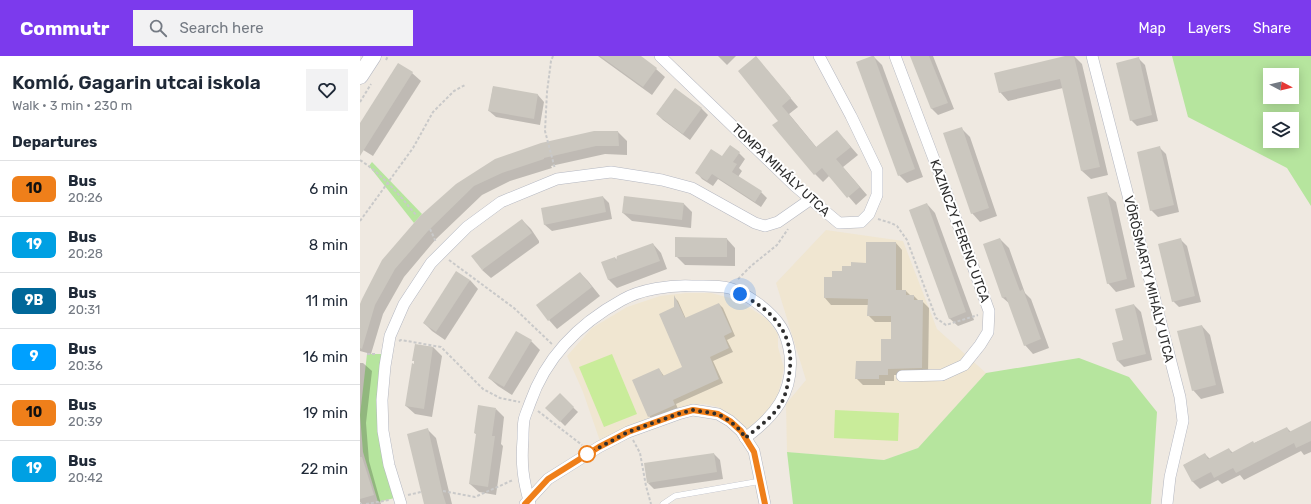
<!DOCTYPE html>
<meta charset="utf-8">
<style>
:root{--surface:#fff;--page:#f2f2f3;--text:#1f2937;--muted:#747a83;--line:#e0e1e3;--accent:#7c3aed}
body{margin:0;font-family:Rubik,sans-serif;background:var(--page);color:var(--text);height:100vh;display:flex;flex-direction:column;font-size:15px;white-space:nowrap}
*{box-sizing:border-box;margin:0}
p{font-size:13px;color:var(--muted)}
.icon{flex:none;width:22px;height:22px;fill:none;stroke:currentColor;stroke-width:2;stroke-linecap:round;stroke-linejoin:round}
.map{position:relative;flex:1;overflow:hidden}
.sheet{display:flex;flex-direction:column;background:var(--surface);width:360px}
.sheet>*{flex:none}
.badge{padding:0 8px;border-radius:6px;font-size:14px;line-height:26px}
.needle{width:26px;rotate:97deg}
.controls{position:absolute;left:903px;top:12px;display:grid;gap:8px}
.controls a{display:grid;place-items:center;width:36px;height:36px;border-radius:0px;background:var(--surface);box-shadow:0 2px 10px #0003;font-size:20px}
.you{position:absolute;width:20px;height:20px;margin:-10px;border:3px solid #fff;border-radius:50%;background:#1a73e8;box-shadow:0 0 0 6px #1a73e833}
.map>.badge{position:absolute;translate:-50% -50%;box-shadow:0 0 0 2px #fff}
h2{padding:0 12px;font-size:15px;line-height:36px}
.round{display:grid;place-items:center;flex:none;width:42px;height:42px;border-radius:0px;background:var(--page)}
.headline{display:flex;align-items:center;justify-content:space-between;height:68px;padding:0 12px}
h1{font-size:19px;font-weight:600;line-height:30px}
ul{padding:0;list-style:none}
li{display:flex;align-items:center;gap:12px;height:56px;padding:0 12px;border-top:1px solid var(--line)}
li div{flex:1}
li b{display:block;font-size:15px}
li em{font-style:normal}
li .badge{min-width:44px;font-weight:700;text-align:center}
header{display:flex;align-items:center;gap:24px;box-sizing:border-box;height:56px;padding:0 20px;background:var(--accent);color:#fff}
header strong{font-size:19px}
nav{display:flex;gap:22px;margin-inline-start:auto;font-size:14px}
.search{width:280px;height:36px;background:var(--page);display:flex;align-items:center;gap:10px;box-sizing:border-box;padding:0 14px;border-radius:0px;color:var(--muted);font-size:15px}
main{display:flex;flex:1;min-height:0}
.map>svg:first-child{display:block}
.education{fill:#f0e6d1}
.green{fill:#b6e59e;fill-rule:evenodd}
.pitch{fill:#c9ec9a}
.shadow{fill:#0003}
.building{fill:#cbc7bf}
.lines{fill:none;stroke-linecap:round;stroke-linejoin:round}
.service-casing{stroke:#b4b7c1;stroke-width:6}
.minor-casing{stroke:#b4b7c1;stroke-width:12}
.secondary-casing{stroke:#b4b7c1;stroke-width:17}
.path{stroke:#c9c9c9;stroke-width:2;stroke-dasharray:3 2;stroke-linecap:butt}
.service{stroke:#fff;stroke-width:5.5}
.minor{stroke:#fff;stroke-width:11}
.secondary{stroke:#fff;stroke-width:16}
.line-casing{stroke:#fff;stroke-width:9}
.line{stroke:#ef7f1a;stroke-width:6}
.walk{stroke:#2e2e2e;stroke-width:4;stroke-dasharray:0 7.2}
.stop-dot{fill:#fff;stroke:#ef7f1a;stroke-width:2}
.labels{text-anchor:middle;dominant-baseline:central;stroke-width:4;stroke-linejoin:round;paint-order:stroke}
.street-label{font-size:13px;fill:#2e2e2e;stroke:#fff}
</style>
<header>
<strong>Commutr</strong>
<div class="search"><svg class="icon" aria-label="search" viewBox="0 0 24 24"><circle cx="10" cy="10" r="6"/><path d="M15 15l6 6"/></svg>Search here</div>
<nav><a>Map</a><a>Layers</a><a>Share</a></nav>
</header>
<main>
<section class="sheet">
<div class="headline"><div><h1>Komló, Gagarin utcai iskola</h1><p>Walk · 3 min · 230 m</p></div><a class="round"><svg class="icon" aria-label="heart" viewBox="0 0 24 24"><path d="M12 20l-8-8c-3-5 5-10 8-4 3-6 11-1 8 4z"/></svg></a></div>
<h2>Departures</h2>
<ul>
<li><span class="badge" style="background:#ef7f1a;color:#111">10</span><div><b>Bus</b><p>20:26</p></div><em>6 min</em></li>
<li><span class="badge" style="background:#00a0e3;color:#fff">19</span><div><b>Bus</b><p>20:28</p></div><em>8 min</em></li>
<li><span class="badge" style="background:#01689a;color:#fff">9B</span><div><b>Bus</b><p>20:31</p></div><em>11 min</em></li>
<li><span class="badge" style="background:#00a0ff;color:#fff">9</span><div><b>Bus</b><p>20:36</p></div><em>16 min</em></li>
<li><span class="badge" style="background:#ef7f1a;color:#111">10</span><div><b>Bus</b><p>20:39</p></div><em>19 min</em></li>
<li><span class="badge" style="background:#00a0e3;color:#fff">19</span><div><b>Bus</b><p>20:42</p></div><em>22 min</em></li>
</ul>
</section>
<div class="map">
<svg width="951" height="448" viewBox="0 0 951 448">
<rect width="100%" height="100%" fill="#efe9e1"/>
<!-- education -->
<g class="education">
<polygon points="466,174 543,185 577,273 626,317 558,392 524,404 427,396 426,348 446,324 416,227"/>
<polygon points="326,237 351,237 370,242 387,250 407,263 418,278 418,291 424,312 417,344 408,356 386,376 371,360 358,351 344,348 331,349 240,385 223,336 207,300 232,272 267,251 300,240"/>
</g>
<!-- green -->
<g class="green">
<path d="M812,0H951V150L927,112L828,61ZM910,19H932V41H910ZM910,63H932V85H910Z"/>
<polygon points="12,106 62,158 54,167 9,110"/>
<polygon points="7,298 27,298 22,344 39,441 18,446 3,396 0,359"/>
<polygon points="719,302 769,321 797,356 791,448 433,448 427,396 524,404 558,392 626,317"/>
</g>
<!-- pitch -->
<g class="pitch">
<polygon points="252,298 277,358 244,371 219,311"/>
<polygon points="475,354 539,357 538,385 474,382"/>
</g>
<!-- shadow -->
<g class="shadow">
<polygon points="238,0 279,0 296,13 305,21 292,39"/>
<polygon points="358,0 376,0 367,9"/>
<polygon points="551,0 573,0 594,53 578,59 572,53"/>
<polygon points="709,0 714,0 722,8 748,119 731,123 722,115 703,32 648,45 640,36"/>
<polygon points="396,1 438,51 429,58 457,92 484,83 498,99 483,111 507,139 496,149 470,119 463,126 455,118 419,65"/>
<polygon points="514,1 522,9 563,121 547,127 539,119"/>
<polygon points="778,2 785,9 798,65 777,70 771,64"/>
<polygon points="52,17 61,25 13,100 0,92 0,69"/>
<polygon points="133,31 178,39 184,46 180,69 136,61 129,55"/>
<polygon points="315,33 342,53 348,59 330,84 303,64 297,58"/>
<polygon points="601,72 610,81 637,160 620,166 612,157"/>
<polygon points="234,76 258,76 267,85 267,99 245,98 191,110 192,112 150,125 122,139 76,183 44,221 23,258 11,298 0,295 0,252 96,129"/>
<polygon points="800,92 806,98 819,156 798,161 791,154"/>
<polygon points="379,97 385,103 379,112 382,115 378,121 401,136 407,142 401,151 358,123 353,130 342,123 337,117"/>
<polygon points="747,138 756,146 775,231 756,236 748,227"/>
<polygon points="243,141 249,147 252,163 192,175 185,169 182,153"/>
<polygon points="324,148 332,156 331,172 272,165 263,157"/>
<polygon points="567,148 575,157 614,264 598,270 589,262"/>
<polygon points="162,164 171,173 179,185 179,187 131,222 122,214"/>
<polygon points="367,183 375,192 375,210 325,209 316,200"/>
<polygon points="640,183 649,192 665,237 671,243 689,292 673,298 665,289 650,248 643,242"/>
<polygon points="820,183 827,190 841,246 819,251 813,245"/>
<polygon points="536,187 542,194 542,235 546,235 551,240 554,240 559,245 562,245 569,252 568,319 534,319 534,325 525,325 525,329 503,329 496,322 522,306 532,284 532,266 515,266 508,259 509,249 471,249 465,242 465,222 473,222 492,211 507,208"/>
<polygon points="293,188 301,197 307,213 257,232 248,223 255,202 257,204"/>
<polygon points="220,217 228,225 240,240 197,273 189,264"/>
<polygon points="110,224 118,233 85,284 72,275 64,267"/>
<polygon points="315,242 318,245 326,263 359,248 363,252 375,280 367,284 373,296 353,305 363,327 316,348 318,353 293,364 289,360 299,313 304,320 324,312 315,252"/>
<polygon points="774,249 781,256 792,304 764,311 758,305"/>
<polygon points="842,270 850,279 864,337 841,343 833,334"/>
<polygon points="171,285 180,294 152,339 138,330 129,322"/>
<polygon points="56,289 73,291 82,300 72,361 55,358 46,350 55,309"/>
<polygon points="0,307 3,307 12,315 6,367 9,405 21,448 2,448 0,446"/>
<polygon points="200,339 218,356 205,370 187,352"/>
<polygon points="136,353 144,361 141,388 143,390 136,439 119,436 110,428 117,379 115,377"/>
<polygon points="951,366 951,396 944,399 941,395 884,424 880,419 862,428 858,424 840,433 833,426 824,409 845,398 850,403 869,393 873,397 927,372 931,376"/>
<polygon points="67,373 76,382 92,448 65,448"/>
<polygon points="354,398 360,404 363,423 294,433 288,427"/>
</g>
<!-- building -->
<g class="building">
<polygon points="240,0 281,0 297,12 283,31"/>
<polygon points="396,0 431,42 422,50 456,91 477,74 491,91 476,103 500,131 487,142 462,112 454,119 412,69 418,65 378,15"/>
<polygon points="512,0 514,0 555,113 538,120 496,6"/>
<polygon points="550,0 569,0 588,47 571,53"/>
<polygon points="705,0 714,0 740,111 721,115 700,23 639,37 634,17"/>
<polygon points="779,1 792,59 770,65 756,7"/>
<polygon points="38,7 53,16 0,100 0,67"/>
<polygon points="133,30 178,38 174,63 128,55"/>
<polygon points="315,32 342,52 323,78 296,58"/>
<polygon points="602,71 629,152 611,158 583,77"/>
<polygon points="234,75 258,75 259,90 236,90 184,102 184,103 142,117 114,130 68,175 35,213 15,249 2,293 0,292 0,248 2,243 22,204 60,160 96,128 135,103 181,87"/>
<polygon points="370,89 380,96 373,106 377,108 372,116 402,135 395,146 352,118 347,125 335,117 351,93 362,100"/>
<polygon points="800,90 814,149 790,155 777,96"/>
<polygon points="747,136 767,223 747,228 727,141"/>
<polygon points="243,140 246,156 184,169 181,152"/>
<polygon points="264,140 324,147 322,164 262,157"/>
<polygon points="567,147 606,256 589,263 549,154"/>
<polygon points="162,163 172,177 122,214 111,200"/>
<polygon points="315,181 367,182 367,201 315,201"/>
<polygon points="640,182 660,235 663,233 681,283 664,290 646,241 642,242 623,188"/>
<polygon points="821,182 835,240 812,246 798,188"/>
<polygon points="506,186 536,186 536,234 546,234 546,239 554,239 554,244 563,244 562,312 528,313 528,319 519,319 519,323 495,323 496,305 521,305 521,283 531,283 531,260 507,260 508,243 464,242 464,221 472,221 472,215 482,215 482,210 491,210 491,206 506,207"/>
<polygon points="293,187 300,205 248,224 241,206 255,201 256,205 257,200"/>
<polygon points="96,215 110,224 76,276 63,267"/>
<polygon points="220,216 232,231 188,265 176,249"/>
<polygon points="314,239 325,262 359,247 372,276 364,280 369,292 350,301 359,323 313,344 315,349 288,361 272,324 299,312 303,320 322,311 299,258 314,251"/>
<polygon points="774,248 786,298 757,305 752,287 763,284 755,253"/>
<polygon points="842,269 856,329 832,335 817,275"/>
<polygon points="156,275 172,284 144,331 128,322"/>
<polygon points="55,288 73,291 64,353 45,350 52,307 54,308 54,305 52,305"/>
<polygon points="200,337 214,351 200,366 185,352"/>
<polygon points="118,349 136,352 132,380 135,380 128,431 109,428 116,378 114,377"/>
<polygon points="951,365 951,385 936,392 934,387 876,417 873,412 854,422 851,416 832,426 823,409 845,397 848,403 869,392 871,397 893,385 894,387 927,371 929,376"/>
<polygon points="68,372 82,435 86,448 64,448 47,378"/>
<polygon points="354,397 357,416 287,427 284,407"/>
<polygon points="0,401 2,401 14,439 0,443"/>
</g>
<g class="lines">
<defs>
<polyline id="service" points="303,448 315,440 401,425"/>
<g id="minor">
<polyline points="300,0 435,130 479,167 501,166 509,158 517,139 517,114 491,60 459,0"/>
<polyline points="535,0 583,127 629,255 628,276 620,289 604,309 582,319 542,320"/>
<polyline points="732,0 820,341 823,365 810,421 807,448"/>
<polyline points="41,448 29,409 23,375 22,344 25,310 30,280 44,248 71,207 107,171 141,146 197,123 251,116 302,124 332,132 395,167 405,170 418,166 451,143"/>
<polyline points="165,448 188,423 239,391 268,376 318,358 333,354 358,358 370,365 381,375 394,395 405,448"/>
<path d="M170,448C163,424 161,408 163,383C163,377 163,370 164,364C165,359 168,353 170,347C186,301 220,267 262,244C281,233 311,229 332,230C344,230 357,229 369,232C378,234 392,243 400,249C419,264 427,276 430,299C434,337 414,361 385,382"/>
</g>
<polyline id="secondary" points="0,20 13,0"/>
</defs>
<!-- service casing -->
<use href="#service" class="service-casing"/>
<!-- minor casing -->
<use href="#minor" class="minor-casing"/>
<!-- secondary casing -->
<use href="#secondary" class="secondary-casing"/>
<!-- path -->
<g class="path">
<polyline points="193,0 191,5 187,36 185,75 195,113"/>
<polyline points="26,4 28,0"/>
<polyline points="0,46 11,28"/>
<path d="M0,104C23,119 40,140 57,160"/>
<polyline points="518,163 531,167 537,170 547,184 576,262 586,269 618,259"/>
<polyline points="0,165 53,92 73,56 94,35 105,29"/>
<polyline points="70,173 76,186"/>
<polyline points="89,204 154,252 193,289"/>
<polyline points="378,223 391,210 417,189 428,173"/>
<polyline points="39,285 41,284 81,291 123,333 140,342 160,346"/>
<polyline points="7,298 16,298"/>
<polyline points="178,355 222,389"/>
<polyline points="273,384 280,397 286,430 291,448"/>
<polyline points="83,435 115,441 153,424"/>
<polyline points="48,439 61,436"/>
<polyline points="0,448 2,448"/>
<polyline points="6,448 29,444"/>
</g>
<!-- service -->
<use href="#service" class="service"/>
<!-- minor -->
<use href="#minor" class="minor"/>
<!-- secondary -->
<use href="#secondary" class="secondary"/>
</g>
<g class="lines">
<defs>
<polyline id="line" points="165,448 188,423 239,391 268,376 318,358 333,354 358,358 370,365 381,375 394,396 405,448"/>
</defs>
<!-- line casing -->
<use href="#line" class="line-casing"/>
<!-- line -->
<use href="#line" class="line"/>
<!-- walk -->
<path class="walk" d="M227,398L268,376L318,358L333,354L358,358L370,365L381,375L385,382C398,372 413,361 422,346C426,338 428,328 429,319C436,279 414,255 380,238"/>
</g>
<!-- markers -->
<circle class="stop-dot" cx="227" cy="398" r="8"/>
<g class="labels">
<!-- street labels -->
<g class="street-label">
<text transform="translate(421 114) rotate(43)">TOMPA MIHÁLY UTCA</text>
<text transform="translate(600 175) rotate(70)">KAZINCZY FERENC UTCA</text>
<text transform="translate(789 223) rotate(76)">VÖRÖSMARTY MIHÁLY UTCA</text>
</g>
</g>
</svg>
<div class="controls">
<a><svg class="needle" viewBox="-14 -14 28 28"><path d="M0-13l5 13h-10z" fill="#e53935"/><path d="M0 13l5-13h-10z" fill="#747a83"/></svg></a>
<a><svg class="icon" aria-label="layers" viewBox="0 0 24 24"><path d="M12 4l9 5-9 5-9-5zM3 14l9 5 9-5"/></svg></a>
</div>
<div class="you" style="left:380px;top:238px"></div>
</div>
</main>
